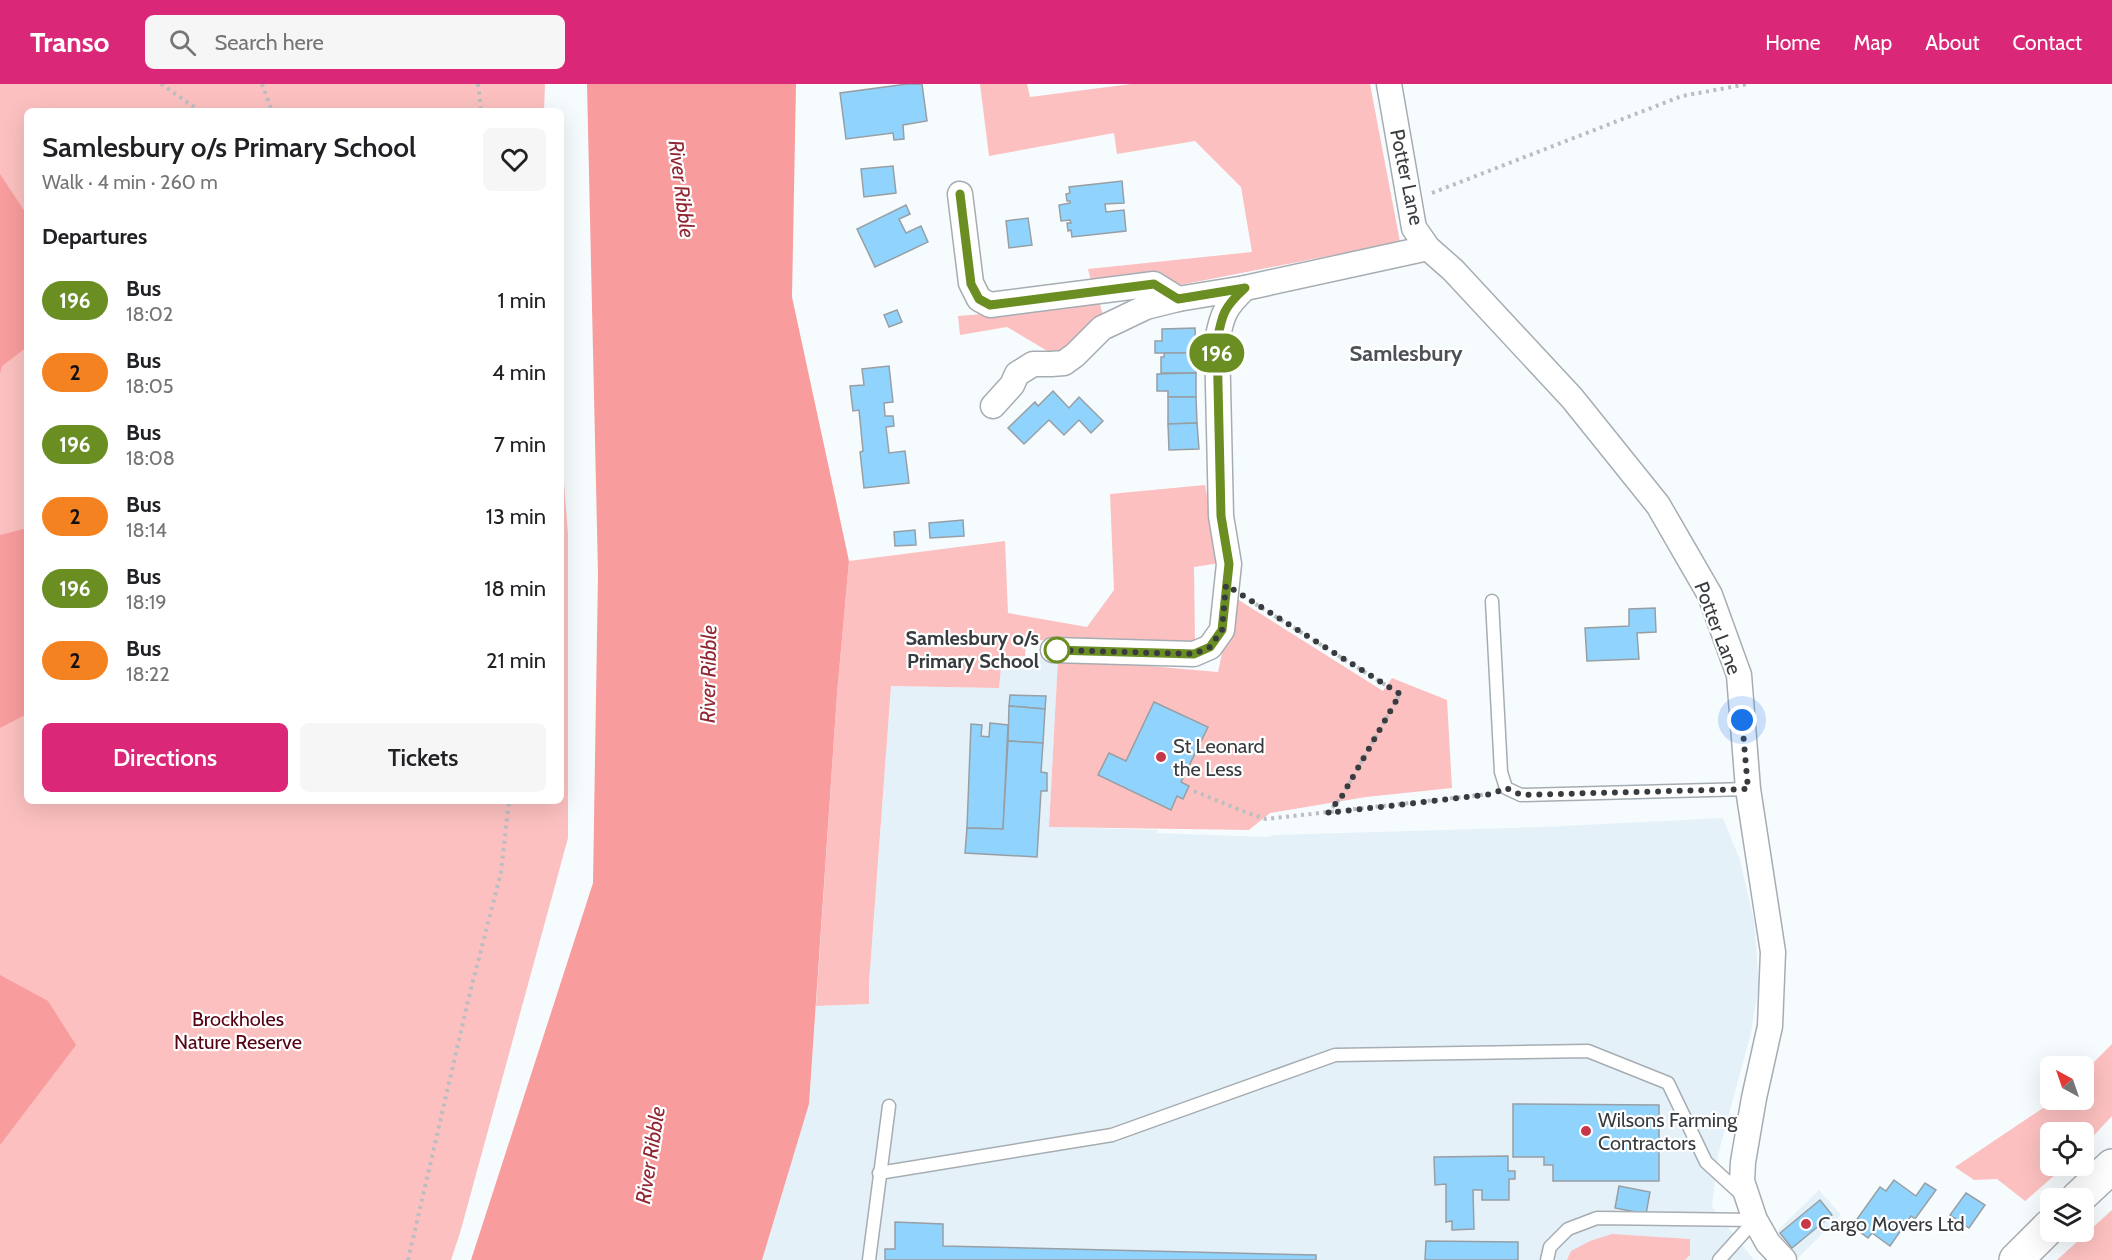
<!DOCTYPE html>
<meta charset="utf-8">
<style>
:root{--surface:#fff;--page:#f6f6f6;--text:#202124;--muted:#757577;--accent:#db2777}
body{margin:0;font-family:Cabin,sans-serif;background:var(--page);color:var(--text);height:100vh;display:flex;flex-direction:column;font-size:22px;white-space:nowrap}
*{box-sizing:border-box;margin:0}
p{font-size:20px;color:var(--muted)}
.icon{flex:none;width:33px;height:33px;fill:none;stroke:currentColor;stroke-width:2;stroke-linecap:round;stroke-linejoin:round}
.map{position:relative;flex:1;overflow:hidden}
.side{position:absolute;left:24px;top:24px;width:540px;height:696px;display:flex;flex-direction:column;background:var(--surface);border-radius:9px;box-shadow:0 6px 24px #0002}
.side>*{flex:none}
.badge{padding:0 12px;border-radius:20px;font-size:21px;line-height:39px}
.needle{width:39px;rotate:320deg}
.controls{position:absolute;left:2040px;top:972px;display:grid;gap:12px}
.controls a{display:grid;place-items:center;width:54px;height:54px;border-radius:9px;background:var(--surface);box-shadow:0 6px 24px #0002;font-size:30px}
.you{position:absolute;width:30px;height:30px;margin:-15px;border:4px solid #fff;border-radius:50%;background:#1a73e8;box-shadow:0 0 0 9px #1a73e833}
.map>.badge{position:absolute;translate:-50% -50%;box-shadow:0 0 0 3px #fff}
h2{padding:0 18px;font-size:22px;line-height:54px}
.round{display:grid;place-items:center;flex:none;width:63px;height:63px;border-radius:9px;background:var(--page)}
.summary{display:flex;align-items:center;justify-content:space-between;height:102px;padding:0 18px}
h1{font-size:28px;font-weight:600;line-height:45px}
.button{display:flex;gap:12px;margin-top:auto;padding:12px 18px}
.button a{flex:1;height:69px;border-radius:9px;background:var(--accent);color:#fff;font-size:24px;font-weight:600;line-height:69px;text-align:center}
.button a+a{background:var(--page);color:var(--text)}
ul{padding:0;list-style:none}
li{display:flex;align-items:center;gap:18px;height:72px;padding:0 18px}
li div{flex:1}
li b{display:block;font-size:22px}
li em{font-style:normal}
li .badge{min-width:66px;font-weight:700;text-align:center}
header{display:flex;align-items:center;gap:36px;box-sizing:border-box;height:84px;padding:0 30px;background:var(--accent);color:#fff}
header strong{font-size:28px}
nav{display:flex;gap:33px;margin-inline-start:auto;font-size:21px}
.search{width:420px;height:54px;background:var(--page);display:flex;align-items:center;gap:15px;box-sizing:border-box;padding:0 21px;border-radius:9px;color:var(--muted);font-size:22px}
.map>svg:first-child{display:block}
.built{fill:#e5f1f9}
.green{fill:#fcc0c0}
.water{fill:#f89c9d}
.building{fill:#90d3fc;stroke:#989fa4;stroke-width:1.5}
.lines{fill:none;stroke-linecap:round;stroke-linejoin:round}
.lane-casing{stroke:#a6adb2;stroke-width:15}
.street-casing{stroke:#a6adb2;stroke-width:27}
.highway-casing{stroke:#a6adb2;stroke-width:36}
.path{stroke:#babec1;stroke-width:4;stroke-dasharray:3 4.5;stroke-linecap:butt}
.lane{stroke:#fff;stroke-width:12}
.street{stroke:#fff;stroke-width:24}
.highway{stroke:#fff;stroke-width:33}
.line-casing{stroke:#fff;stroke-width:14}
.line{stroke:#6b8e23;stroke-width:9}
.walk{stroke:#393c3f;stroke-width:6;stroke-dasharray:0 10.8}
.stop-dot{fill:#fff;stroke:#6b8e23;stroke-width:3}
.poi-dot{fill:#c83749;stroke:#fff;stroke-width:2}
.labels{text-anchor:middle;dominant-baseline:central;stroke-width:4.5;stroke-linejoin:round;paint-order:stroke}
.street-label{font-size:20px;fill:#393c3f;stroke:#fff}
.stop-label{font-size:20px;font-weight:bold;fill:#393c3f;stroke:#fff;text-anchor:end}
.poi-label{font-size:20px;fill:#393c3f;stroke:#fff;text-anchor:start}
.park-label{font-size:20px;fill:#550213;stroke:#fff}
.water-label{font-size:21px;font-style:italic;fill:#912633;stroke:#fff}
.quarter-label{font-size:22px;font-weight:bold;fill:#4b5156;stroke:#fff}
</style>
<header>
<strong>Transo</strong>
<div class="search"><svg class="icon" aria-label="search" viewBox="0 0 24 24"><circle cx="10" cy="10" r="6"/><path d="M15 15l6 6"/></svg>Search here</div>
<nav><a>Home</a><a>Map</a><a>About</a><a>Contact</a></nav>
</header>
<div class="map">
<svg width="2112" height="1176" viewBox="0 0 2112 1176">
<rect width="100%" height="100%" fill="#f6fbfe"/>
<!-- built -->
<g class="built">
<polygon points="1002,571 1058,574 1049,743 1158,746 1156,749 1266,753 1275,751 1544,743 1723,734 1740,776 1754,837 1759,900 1751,949 1718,1071 1712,1123 1754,1176 762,1176 809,1020 816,922 869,920 869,899 891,602 999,604"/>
<polygon points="1819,1106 1841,1131 1798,1174 1779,1150 1778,1146"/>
</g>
<!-- green -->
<g class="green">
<polygon points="0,0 545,0 544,27 27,27 27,717 561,717 561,360 568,450 568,754 460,1149 451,1176 0,1176"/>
<polygon points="980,0 1027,0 1030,13 1131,0 1370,0 1400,158 1180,201 1159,188 1091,197 1088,185 1252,168 1241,103 1195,57 1117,70 1114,49 989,72"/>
<polygon points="1100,220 1103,232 1058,269 1049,268 1007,243 960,251 958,232"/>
<polygon points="1205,401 1220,479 1194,483 1195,558 1026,556 1025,572 1002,572 999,604 891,602 869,899 869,920 816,922 837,610 849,477 1005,457 1008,529 1087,543 1114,506 1110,410"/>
<polygon points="1234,513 1383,607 1392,594 1447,616 1452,704 1366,713 1270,729 1249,746 1049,743 1058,574 1218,588"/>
<polygon points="2112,960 2112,1032 2084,1062 2084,1048 2050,1048 2050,1082 2065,1082 2025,1117 1997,1095 1974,1096 1955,1083 2055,1016 2084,1016 2084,988"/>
<polygon points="2112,1126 2112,1176 2057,1176"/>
<polygon points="1612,1150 1690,1155 1690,1171 1685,1176 1567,1176 1571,1167 1590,1157"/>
</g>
<!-- water -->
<g class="water">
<polygon points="587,0 796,0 792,213 849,477 837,610 809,1020 762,1176 471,1176 593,799 598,490"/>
<polygon points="0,90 27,131 27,263 2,282 0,290"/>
<polygon points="27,444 27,630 0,644 0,451"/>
<polygon points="0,891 48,917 76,961 0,1061"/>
</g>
<!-- building -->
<g class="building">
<polygon points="907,0 922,0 927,37 903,41 904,55 894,56 893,49 846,55 840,9"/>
<polygon points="893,82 896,109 864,113 861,85"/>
<polygon points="1122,97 1124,119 1105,120 1106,128 1124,126 1126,147 1072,153 1071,146 1068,147 1067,139 1071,139 1070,136 1061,137 1059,121 1070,119 1070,117 1067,117 1066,110 1070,109 1069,103"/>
<polygon points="906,121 910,130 899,135 906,149 921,142 928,158 875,183 857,145"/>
<polygon points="1028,134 1032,161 1009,164 1006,137"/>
<polygon points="897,226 902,238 889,243 884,231"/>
<polygon points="1195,244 1196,269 1155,269 1155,257 1162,257 1162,245"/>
<polygon points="1164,269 1196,269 1196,289 1161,289 1161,273 1164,273"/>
<polygon points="889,282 893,318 884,319 885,332 893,332 894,342 886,343 889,369 905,367 909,399 864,404 860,368 863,367 859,326 853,327 850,302 864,301 862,285"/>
<polygon points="1196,289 1196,313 1168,313 1168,307 1157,307 1157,290"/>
<polygon points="1053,307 1069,324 1079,313 1103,337 1091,349 1079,336 1064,351 1049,336 1024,360 1008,344 1035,318 1038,322"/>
<polygon points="1168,313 1196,313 1197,339 1168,340"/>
<polygon points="1197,339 1199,365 1169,366 1168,340"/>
<polygon points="963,436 964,452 930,454 929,439"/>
<polygon points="915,446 916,461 895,462 894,448"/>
<polygon points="1655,524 1656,548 1637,549 1639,575 1587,577 1585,544 1629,542 1629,525"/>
<polygon points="1010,611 1046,612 1045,625 1009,622"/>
<polygon points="1154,618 1208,643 1181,698 1189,702 1183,715 1177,712 1171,726 1098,691 1109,669 1126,677"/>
<polygon points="1009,622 1045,625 1043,659 1008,657"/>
<polygon points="990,639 1008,641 1003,745 967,744 971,640 982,641 981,652 989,653"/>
<polygon points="1008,657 1043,659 1041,688 1047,689 1047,707 1041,707 1037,773 965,769 967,744 1003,745"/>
<polygon points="1513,1020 1659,1021 1659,1097 1553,1097 1553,1081 1544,1081 1544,1073 1513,1073"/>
<polygon points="1508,1072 1508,1087 1515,1087 1515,1095 1509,1095 1509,1116 1482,1116 1482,1106 1473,1106 1474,1145 1452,1146 1452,1137 1446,1138 1446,1100 1435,1101 1434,1073"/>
<polygon points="1894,1096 1916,1112 1925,1099 1936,1106 1915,1135 1911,1132 1890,1162 1872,1149 1868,1154 1852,1142 1880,1103 1886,1107"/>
<polygon points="1619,1102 1650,1108 1646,1130 1615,1124"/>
<polygon points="1966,1109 1985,1121 1969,1144 1950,1131"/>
<polygon points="1820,1116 1832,1131 1792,1164 1780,1149"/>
<polygon points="895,1138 943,1140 943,1162 1316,1171 1316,1176 885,1176 885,1165 895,1165"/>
<polygon points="1426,1157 1518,1158 1518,1176 1425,1176"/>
</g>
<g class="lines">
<defs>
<g id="lane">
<polyline points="1492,517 1501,688 1506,704 1521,711 1748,705"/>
<polyline points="879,1089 1112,1051 1335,971 1588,967 1668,999 1706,1078 1741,1110"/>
<polyline points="869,1176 889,1022"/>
<polyline points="1547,1176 1550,1163 1568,1145 1597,1134 1755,1136"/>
<polyline points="1719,1176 1755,1136"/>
</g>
<g id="street">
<polyline points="1389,0 1414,144 1428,164 1453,186 1572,314 1658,421 1710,511 1739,591 1748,705 1773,868 1770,942 1754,1014 1743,1078 1742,1097 1755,1136 1768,1159 1784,1176"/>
<polyline points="960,110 971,199 979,215 990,221 1154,200 1178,215"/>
<polyline points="993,322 1012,301 1017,290 1033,280 1051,280 1064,279 1075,271 1102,244 1119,236 1146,223 1178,215 1245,204"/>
<path d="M1053,566L1194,570L1210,563L1222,546L1229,480L1221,432L1217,257C1222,230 1225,223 1245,204L1428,164"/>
</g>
<g id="highway">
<polyline points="2078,1114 2112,1082"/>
<polyline points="2016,1176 2050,1142"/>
</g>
</defs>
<!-- lane casing -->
<use href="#lane" class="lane-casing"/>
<!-- street casing -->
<use href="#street" class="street-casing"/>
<!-- highway casing -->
<use href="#highway" class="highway-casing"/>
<!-- path -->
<g class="path">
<polyline points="161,0 200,27"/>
<polyline points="262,0 272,27"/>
<polyline points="478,0 481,27"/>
<polyline points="1432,109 1682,12 1748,0"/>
<polyline points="1249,516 1400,610 1342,712 1328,729"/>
<polyline points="1194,707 1245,728 1266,735 1489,710"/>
<polyline points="408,1176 468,917 501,788 509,717"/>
</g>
<!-- lane -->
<use href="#lane" class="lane"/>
<!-- street -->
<use href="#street" class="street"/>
<!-- highway -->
<use href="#highway" class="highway"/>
</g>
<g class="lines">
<defs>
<path id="line" d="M960,110L971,200L979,215L990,221L1154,200L1178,215L1245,204C1224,223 1222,230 1217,257L1221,432L1229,480L1222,546L1210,563L1194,570L1053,566"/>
</defs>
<!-- line casing -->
<use href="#line" class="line-casing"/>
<!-- line -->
<use href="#line" class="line"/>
<!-- walk -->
<polyline class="walk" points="1057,566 1053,566 1194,570 1210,563 1222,546 1226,501 1400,610 1342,712 1328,729 1492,710 1506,704 1521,711 1748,705 1742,636"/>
</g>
<!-- markers -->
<circle class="stop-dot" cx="1057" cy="566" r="12"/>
<g class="poi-dot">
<circle cx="1161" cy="673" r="6"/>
<circle cx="1586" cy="1047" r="6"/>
<circle cx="1806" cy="1140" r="6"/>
</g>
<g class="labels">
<!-- street labels -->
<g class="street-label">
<text transform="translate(1407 93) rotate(78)">Potter Lane</text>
<text transform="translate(1718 544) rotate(69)">Potter Lane</text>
</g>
<!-- stop labels -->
<g class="stop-label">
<text x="1039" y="554">Samlesbury o/s<tspan x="1039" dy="23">Primary School</tspan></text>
</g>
<!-- poi labels -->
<g class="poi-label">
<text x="1173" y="662">St Leonard<tspan x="1173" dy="23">the Less</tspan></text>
<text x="1598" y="1036">Wilsons Farming<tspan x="1598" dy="23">Contractors</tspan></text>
<text x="1818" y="1140">Cargo Movers Ltd</text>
</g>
<!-- park labels -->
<g class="park-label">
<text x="238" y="935">Brockholes<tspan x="238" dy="23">Nature Reserve</tspan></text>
</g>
<!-- water labels -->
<g class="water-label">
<text transform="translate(682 105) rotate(83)">River Ribble</text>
<text transform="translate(708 590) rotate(-89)">River Ribble</text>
<text transform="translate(650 1071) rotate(-81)">River Ribble</text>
</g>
<!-- quarter labels -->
<g class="quarter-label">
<text x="1406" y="269">Samlesbury</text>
</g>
</g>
</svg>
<div class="controls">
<a><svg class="needle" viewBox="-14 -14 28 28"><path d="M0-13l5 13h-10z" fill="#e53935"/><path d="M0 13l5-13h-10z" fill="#757577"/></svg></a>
<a><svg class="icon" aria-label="locate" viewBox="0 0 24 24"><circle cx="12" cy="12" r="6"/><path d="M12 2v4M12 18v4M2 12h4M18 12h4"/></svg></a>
<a><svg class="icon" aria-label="layers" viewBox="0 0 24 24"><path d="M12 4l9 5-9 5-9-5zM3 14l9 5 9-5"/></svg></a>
</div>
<div class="you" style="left:1742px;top:636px"></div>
<b class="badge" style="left:1217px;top:269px;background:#6b8e23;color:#fff">196</b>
<section class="side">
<div class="summary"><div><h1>Samlesbury o/s Primary School</h1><p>Walk · 4 min · 260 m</p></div><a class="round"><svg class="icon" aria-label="heart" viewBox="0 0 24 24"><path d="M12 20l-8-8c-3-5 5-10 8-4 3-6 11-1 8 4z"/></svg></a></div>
<h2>Departures</h2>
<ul>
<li><span class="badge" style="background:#6b8e23;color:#fff">196</span><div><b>Bus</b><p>18:02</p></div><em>1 min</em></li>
<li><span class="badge" style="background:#f58220;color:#111">2</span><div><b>Bus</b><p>18:05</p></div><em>4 min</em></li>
<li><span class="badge" style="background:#6b8e23;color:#fff">196</span><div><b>Bus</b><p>18:08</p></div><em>7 min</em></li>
<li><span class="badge" style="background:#f58220;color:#111">2</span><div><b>Bus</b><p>18:14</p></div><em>13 min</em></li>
<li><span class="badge" style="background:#6b8e23;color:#fff">196</span><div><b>Bus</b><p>18:19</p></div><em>18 min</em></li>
<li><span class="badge" style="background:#f58220;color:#111">2</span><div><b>Bus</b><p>18:22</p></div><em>21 min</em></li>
</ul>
<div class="button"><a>Directions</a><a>Tickets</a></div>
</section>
</div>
